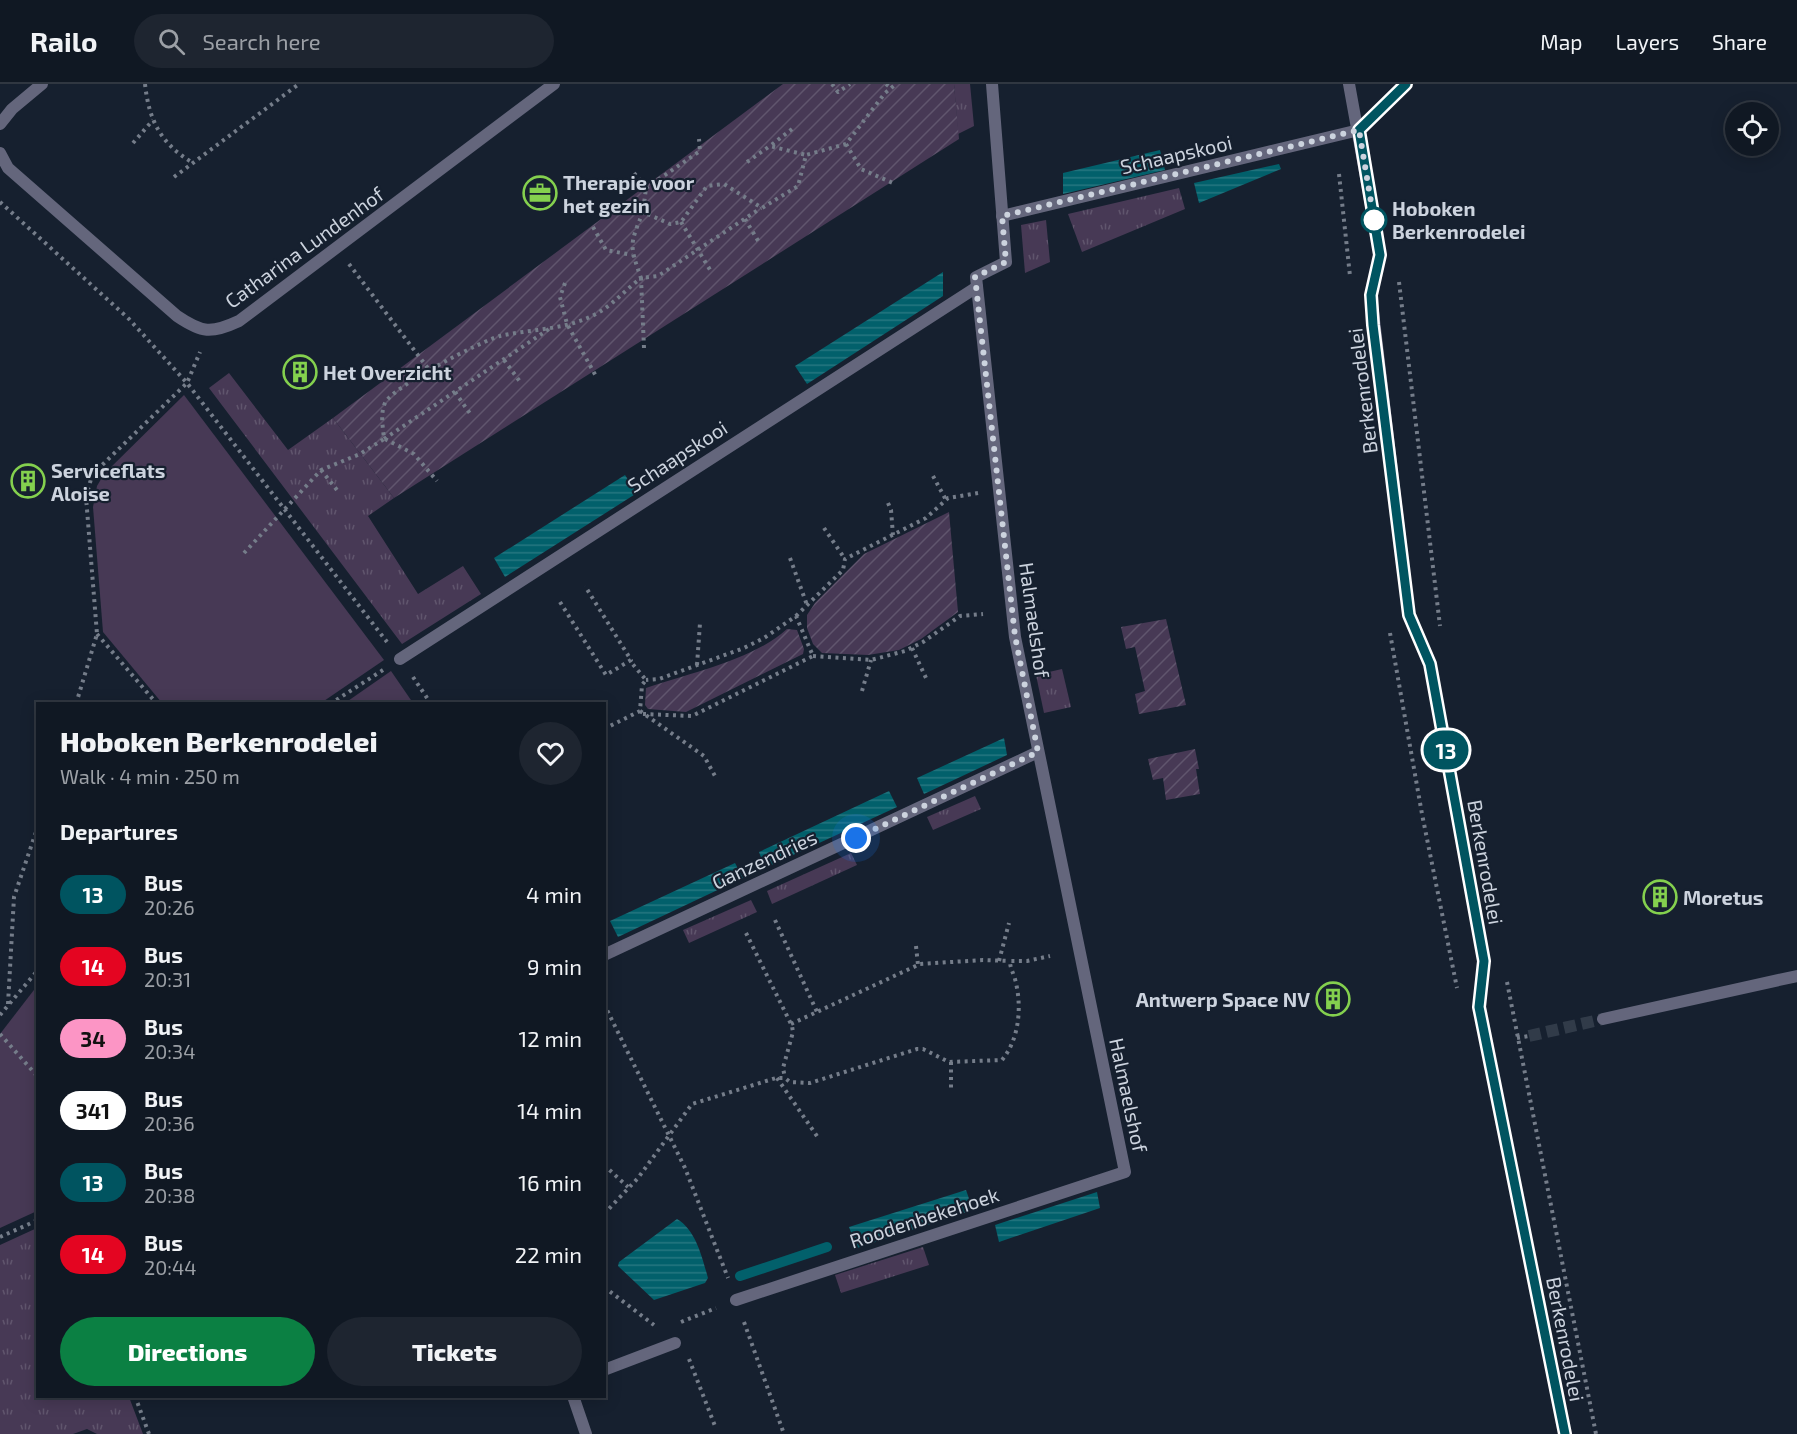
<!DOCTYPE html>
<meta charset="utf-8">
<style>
:root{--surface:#101823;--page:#1e2530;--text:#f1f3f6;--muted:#9ca0a6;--line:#303741;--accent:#0b8043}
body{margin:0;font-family:"Exo 2",sans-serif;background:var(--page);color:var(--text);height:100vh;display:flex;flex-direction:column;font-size:22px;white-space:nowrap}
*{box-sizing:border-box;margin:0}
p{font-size:20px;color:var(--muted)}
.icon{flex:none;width:33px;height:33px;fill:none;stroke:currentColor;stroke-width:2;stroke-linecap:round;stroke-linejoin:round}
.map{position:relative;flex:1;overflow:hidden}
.panel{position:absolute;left:36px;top:618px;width:570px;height:696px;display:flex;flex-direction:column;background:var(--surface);border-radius:0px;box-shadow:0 3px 15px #0003,0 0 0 2px var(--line)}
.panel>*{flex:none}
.badge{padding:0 12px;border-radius:20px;font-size:21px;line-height:39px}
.buttons{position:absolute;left:1725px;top:18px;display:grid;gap:12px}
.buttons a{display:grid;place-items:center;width:54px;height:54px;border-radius:50%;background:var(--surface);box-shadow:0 3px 15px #0003,0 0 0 2px var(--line);font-size:30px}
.you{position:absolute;width:30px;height:30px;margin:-15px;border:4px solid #fff;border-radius:50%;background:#1a73e8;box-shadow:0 0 0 9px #1a73e833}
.map>.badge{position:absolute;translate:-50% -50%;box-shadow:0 0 0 3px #fff}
h2{padding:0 24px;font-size:22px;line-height:54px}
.round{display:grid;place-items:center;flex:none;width:63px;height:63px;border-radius:32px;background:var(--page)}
.summary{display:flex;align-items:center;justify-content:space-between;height:102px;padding:0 24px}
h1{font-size:28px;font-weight:800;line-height:45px}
.button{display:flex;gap:12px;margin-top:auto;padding:12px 24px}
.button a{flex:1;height:69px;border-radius:36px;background:var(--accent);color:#fff;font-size:24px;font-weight:800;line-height:69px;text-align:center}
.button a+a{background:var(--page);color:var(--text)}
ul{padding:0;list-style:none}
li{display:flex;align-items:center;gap:18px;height:72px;padding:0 24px}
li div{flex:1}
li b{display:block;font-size:22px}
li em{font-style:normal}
li .badge{min-width:66px;font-weight:700;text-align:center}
header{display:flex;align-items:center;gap:36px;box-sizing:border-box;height:84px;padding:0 30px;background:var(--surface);border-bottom:2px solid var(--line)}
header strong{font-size:28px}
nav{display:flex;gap:33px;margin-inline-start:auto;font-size:21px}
.search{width:420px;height:54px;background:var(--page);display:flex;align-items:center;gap:15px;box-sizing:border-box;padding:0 21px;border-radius:33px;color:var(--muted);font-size:22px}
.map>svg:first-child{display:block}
.grass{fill:url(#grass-tufts)}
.park{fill:#473955}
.garden{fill:url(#garden-furrows)}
.water{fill:url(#water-rules)}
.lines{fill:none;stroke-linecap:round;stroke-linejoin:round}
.stream{stroke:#02606b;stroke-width:10}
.pedestrian-tunnel{stroke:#313b49;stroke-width:12;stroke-dasharray:12 6;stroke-linecap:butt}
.path{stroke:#757d8a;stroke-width:4;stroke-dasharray:3 4.5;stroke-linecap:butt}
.service{stroke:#64667c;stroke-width:12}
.minor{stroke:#64667c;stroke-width:12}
.line-casing{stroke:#fff;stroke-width:14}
.line{stroke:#005460;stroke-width:9}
.walk{stroke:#ccd3de;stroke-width:6;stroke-dasharray:0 10.8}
.stop-dot{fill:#fff;stroke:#005460;stroke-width:3}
.labels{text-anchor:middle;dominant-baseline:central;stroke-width:4.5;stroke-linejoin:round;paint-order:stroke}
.street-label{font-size:20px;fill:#ccd3de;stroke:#16202f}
.poi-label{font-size:20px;font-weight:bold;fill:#ccd3de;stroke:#16202f;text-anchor:start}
.stop-label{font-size:20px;font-weight:bold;fill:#ccd3de;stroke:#16202f;text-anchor:start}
</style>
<header>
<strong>Railo</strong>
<div class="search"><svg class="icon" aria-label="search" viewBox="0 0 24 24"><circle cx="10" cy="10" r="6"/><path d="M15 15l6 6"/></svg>Search here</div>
<nav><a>Map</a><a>Layers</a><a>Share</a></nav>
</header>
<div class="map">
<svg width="1797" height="1350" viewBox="0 0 1797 1350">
<defs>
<pattern id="grass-tufts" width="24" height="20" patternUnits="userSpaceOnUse" patternTransform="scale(1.5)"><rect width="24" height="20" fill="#473955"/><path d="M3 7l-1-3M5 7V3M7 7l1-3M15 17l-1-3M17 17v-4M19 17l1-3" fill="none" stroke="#60556d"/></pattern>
<pattern id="garden-furrows" width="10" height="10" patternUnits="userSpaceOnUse" patternTransform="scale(1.5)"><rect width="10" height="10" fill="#473955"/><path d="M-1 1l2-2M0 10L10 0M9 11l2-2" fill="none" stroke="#60556d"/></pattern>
<pattern id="water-rules" width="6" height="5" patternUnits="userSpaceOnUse" patternTransform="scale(1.5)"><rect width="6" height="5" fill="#02606b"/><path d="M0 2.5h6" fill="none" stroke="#267680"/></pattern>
</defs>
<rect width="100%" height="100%" fill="#16202f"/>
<!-- grass -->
<g class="grass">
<polygon points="954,0 970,0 974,42 958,50"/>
<polygon points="1179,104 1185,125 1082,168 1068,130"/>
<polygon points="1046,136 1050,178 1025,189 1021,141"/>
<polygon points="229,289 288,366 333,334 394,414 368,432 418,510 463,482 481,510 402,560 209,304"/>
<polygon points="1062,585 1071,623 1044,629 1036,591"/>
<polygon points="975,712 981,725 933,746 927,733"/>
<polygon points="851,769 857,781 772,820 767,807"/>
<polygon points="751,816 757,828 689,859 683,846"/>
<polygon points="37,1144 38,1312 129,1313 143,1350 97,1350 87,1345 73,1350 0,1350 0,1161"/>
<polygon points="923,1163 929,1181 841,1209 835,1191"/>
</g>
<!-- park -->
<g class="park">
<polygon points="184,311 384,576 321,619 162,619 103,548 93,423 97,402 104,390"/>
<polygon points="391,587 413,619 345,619"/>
<polygon points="37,902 37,1127 0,1144 0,950"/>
</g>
<!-- garden -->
<g class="garden">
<polygon points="783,0 954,0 959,55 394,414 333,334"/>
<polygon points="949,428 958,528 921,555 899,566 868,571 822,569 813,560 807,544 807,531 815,519 864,470"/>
<polygon points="1166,535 1186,621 1139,630 1135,610 1145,607 1135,563 1126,565 1121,543"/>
<path d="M787,545L797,546L804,565L803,570L686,628L648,625L645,621L646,604C690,589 753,576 787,545Z"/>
<polygon points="1195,665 1199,685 1196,685 1200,710 1166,716 1163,694 1153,696 1148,675"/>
</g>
<!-- water -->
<g class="water">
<polygon points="1160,66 1165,86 1063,110 1063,89"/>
<polygon points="1279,80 1281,85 1199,119 1194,99"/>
<polygon points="943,188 943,212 807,300 795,282"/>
<polygon points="625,391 637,409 505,493 494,474"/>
<polygon points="1004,654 1007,671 924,710 917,694"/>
<polygon points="889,707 897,723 765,784 759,768"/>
<polygon points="735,779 743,794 618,853 610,837"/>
<polygon points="966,1106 973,1126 857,1164 849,1143"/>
<polygon points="1097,1108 1100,1124 999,1158 995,1141"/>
<path d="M677,1135C696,1146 702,1173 708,1194L705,1199L654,1216L618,1182L619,1178Z"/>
</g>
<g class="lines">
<!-- stream -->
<polyline class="stream" points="740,1192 827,1163"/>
<!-- pedestrian-tunnel -->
<polyline class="pedestrian-tunnel" points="1529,952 1603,935"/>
<!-- path -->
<g class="path">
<path d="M145,0C149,37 161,60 193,79"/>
<polyline points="832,0 838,8 850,0"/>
<polyline points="886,0 891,4"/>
<polyline points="792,45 770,62 806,71"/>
<polyline points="133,59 153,36"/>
<polyline points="846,60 861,85 895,100"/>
<polyline points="747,78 770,62"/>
<polyline points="634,89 646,104 643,128"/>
<polyline points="1339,90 1350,192"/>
<polyline points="174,93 299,0"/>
<polyline points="646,104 700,67 699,55"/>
<polyline points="0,118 129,235 187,299 387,558"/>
<polyline points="745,135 760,160"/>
<polyline points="681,138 712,189"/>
<polyline points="593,143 606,166 632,171"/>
<polyline points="349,180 430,287"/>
<polyline points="1399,198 1440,542"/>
<polyline points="565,199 560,213 567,240 597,294"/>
<polyline points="644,264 641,194 658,192 761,124"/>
<polyline points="504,276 521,299"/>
<polyline points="455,308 471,331"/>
<polyline points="384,355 549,245"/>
<polyline points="385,355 414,370 437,397"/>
<polyline points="321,386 337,406"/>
<polyline points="933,392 946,416"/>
<polyline points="888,419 891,426 893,451"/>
<polyline points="824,444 845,475"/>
<path d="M244,469L321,386L360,370L384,355C383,343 380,330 385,319C392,303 481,257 500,252C531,245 565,246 594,231C612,222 625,206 641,194C629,160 630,160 643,128L670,140L681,138L707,102L724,100L762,124L798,102L806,71L846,60L885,9L896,0"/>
<polyline points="790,474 807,521"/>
<polyline points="560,518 606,591 631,576 585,502"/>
<polyline points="796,532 843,486 845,475 926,434 948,414 978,409"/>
<polyline points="1390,549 1422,730 1457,904"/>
<polyline points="97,550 157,620"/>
<polyline points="912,564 926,594"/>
<polyline points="813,572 871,576 905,567 923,558 960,532 983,530"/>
<polyline points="697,581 700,539"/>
<polyline points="413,593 431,620"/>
<polyline points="862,607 871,576"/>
<polyline points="76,620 97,550 86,413 91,395 97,386 187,299 200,268"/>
<polyline points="330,620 383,586"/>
<polyline points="640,627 704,672 715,692"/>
<polyline points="643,630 692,632 813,572 796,532 764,554 744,564 659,595 646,596"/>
<polyline points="604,645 640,627 642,601 646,596 630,577"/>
<polyline points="775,836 817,928"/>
<polyline points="746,849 792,942 793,948 783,984 785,994"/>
<polyline points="916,862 918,881"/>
<polyline points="999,877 1009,839"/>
<polyline points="1507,898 1596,1350"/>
<polyline points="8,920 14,813 38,742"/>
<polyline points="604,920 685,1084 728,1194"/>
<polyline points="0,931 38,886"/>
<polyline points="791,940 920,880 983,876 1010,877"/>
<polyline points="0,950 38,993"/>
<polyline points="1517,954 1529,952"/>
<polyline points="951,978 951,1005"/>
<polyline points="777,994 819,1055"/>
<polyline points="604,1081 628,1103"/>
<path d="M604,1130L638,1094L692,1020L776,994H785L790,998L810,999L917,965H923L949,978L1002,976C1020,954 1022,921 1015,895C1013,888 1010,884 1010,877H1027L1050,872"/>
<polyline points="0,1153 38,1136"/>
<polyline points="604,1203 654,1241"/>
<polyline points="681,1238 716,1224"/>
<polyline points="744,1238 784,1350"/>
<polyline points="689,1275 715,1342"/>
<polyline points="135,1312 149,1350"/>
</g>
<!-- service -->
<g class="service">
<polyline points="1603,935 1797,892"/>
<polyline points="604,1286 675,1259"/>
<polyline points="573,1312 586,1350"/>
</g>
<!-- minor -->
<g class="minor">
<polyline points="1349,0 1380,171 1371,211 1409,530 1430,581 1484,877 1479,923 1565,1350"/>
<polyline points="0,40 12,25 42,0"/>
<polyline points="1359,46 1406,0"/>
<path d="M0,69L8,84L177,232C202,249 211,250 239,237L554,0"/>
<polyline points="1002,132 1359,46"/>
<polyline points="400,575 977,203"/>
<polyline points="604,871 1038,668"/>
<polyline points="736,1216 1125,1088 1015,553 976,193 1006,178 992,0"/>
</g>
</g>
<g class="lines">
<defs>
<polyline id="line" points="1406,0 1359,46 1380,171 1371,211 1373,241 1409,531 1430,580 1484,877 1479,923 1565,1350"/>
</defs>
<!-- line casing -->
<use href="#line" class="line-casing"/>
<!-- line -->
<use href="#line" class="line"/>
<!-- walk -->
<polyline class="walk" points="856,754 1038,668 1015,552 975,193 1006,178 1002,132 1359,46 1374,136"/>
</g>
<!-- icons -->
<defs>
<symbol id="office-ring" viewBox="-11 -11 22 22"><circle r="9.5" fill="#16202f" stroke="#84d04e" stroke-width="1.5"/><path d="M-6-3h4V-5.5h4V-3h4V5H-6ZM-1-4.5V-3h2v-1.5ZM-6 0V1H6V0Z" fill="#84d04e"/></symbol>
<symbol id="building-ring" viewBox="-11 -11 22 22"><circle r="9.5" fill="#16202f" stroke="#84d04e" stroke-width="1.5"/><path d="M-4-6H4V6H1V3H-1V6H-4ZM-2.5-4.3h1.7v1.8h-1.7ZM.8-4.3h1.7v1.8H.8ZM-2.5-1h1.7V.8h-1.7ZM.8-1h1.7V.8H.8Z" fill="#84d04e"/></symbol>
</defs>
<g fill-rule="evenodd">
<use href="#office-ring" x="521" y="90" width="38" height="38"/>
<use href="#building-ring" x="281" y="269" width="38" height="38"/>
<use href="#building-ring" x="9" y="378" width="38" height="38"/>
<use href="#building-ring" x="1641" y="794" width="38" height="38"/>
<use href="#building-ring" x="1314" y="896" width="38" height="38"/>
</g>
<!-- markers -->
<circle class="stop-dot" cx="1374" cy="136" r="12"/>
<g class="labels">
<!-- street labels -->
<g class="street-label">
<text transform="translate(1176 70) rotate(-13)">Schaapskooi</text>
<text transform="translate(304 163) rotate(-36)">Catharina Lundenhof</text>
<text transform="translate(1362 307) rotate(-97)">Berkenrodelei</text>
<text transform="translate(677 372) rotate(-33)">Schaapskooi</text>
<text transform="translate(1035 536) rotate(82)">Halmaelshof</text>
<text transform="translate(764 775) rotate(-25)">Ganzendries</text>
<text transform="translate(1486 778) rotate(80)">Berkenrodelei</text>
<text transform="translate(1129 1011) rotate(78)">Halmaelshof</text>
<text transform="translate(924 1133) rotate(-18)">Roodenbekehoek</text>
<text transform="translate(1566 1255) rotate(79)">Berkenrodelei</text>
</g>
<!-- poi labels -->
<g class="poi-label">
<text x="563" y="98">Therapie voor<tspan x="563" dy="23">het gezin</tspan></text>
<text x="323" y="288">Het Overzicht</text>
<text x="51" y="386">Serviceflats<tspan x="51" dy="23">Aloise</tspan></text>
<text x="1683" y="813">Moretus</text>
<text x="1310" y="915" text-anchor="end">Antwerp Space NV</text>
</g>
<!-- stop labels -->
<g class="stop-label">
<text x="1392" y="124">Hoboken<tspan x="1392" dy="23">Berkenrodelei</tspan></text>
</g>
</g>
</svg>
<div class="buttons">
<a><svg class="icon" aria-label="locate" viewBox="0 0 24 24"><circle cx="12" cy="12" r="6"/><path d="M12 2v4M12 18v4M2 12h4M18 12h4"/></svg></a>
</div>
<div class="you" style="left:856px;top:754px"></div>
<b class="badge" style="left:1446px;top:666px;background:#005460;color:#fff">13</b>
<section class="panel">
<div class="summary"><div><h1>Hoboken Berkenrodelei</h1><p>Walk · 4 min · 250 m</p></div><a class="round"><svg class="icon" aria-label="heart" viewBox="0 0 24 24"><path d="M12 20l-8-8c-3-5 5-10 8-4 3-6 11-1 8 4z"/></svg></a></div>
<h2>Departures</h2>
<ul>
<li><span class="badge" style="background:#005460;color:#fff">13</span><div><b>Bus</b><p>20:26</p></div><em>4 min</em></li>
<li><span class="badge" style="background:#e40521;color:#fff">14</span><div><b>Bus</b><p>20:31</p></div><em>9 min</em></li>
<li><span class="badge" style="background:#fc95c5;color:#111">34</span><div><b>Bus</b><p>20:34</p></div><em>12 min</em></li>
<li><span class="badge" style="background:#fff;color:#111">341</span><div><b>Bus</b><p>20:36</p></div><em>14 min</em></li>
<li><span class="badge" style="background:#005460;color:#fff">13</span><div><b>Bus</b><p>20:38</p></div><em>16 min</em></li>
<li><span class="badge" style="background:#e40521;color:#fff">14</span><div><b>Bus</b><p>20:44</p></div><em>22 min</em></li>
</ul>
<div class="button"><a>Directions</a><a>Tickets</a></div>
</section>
</div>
